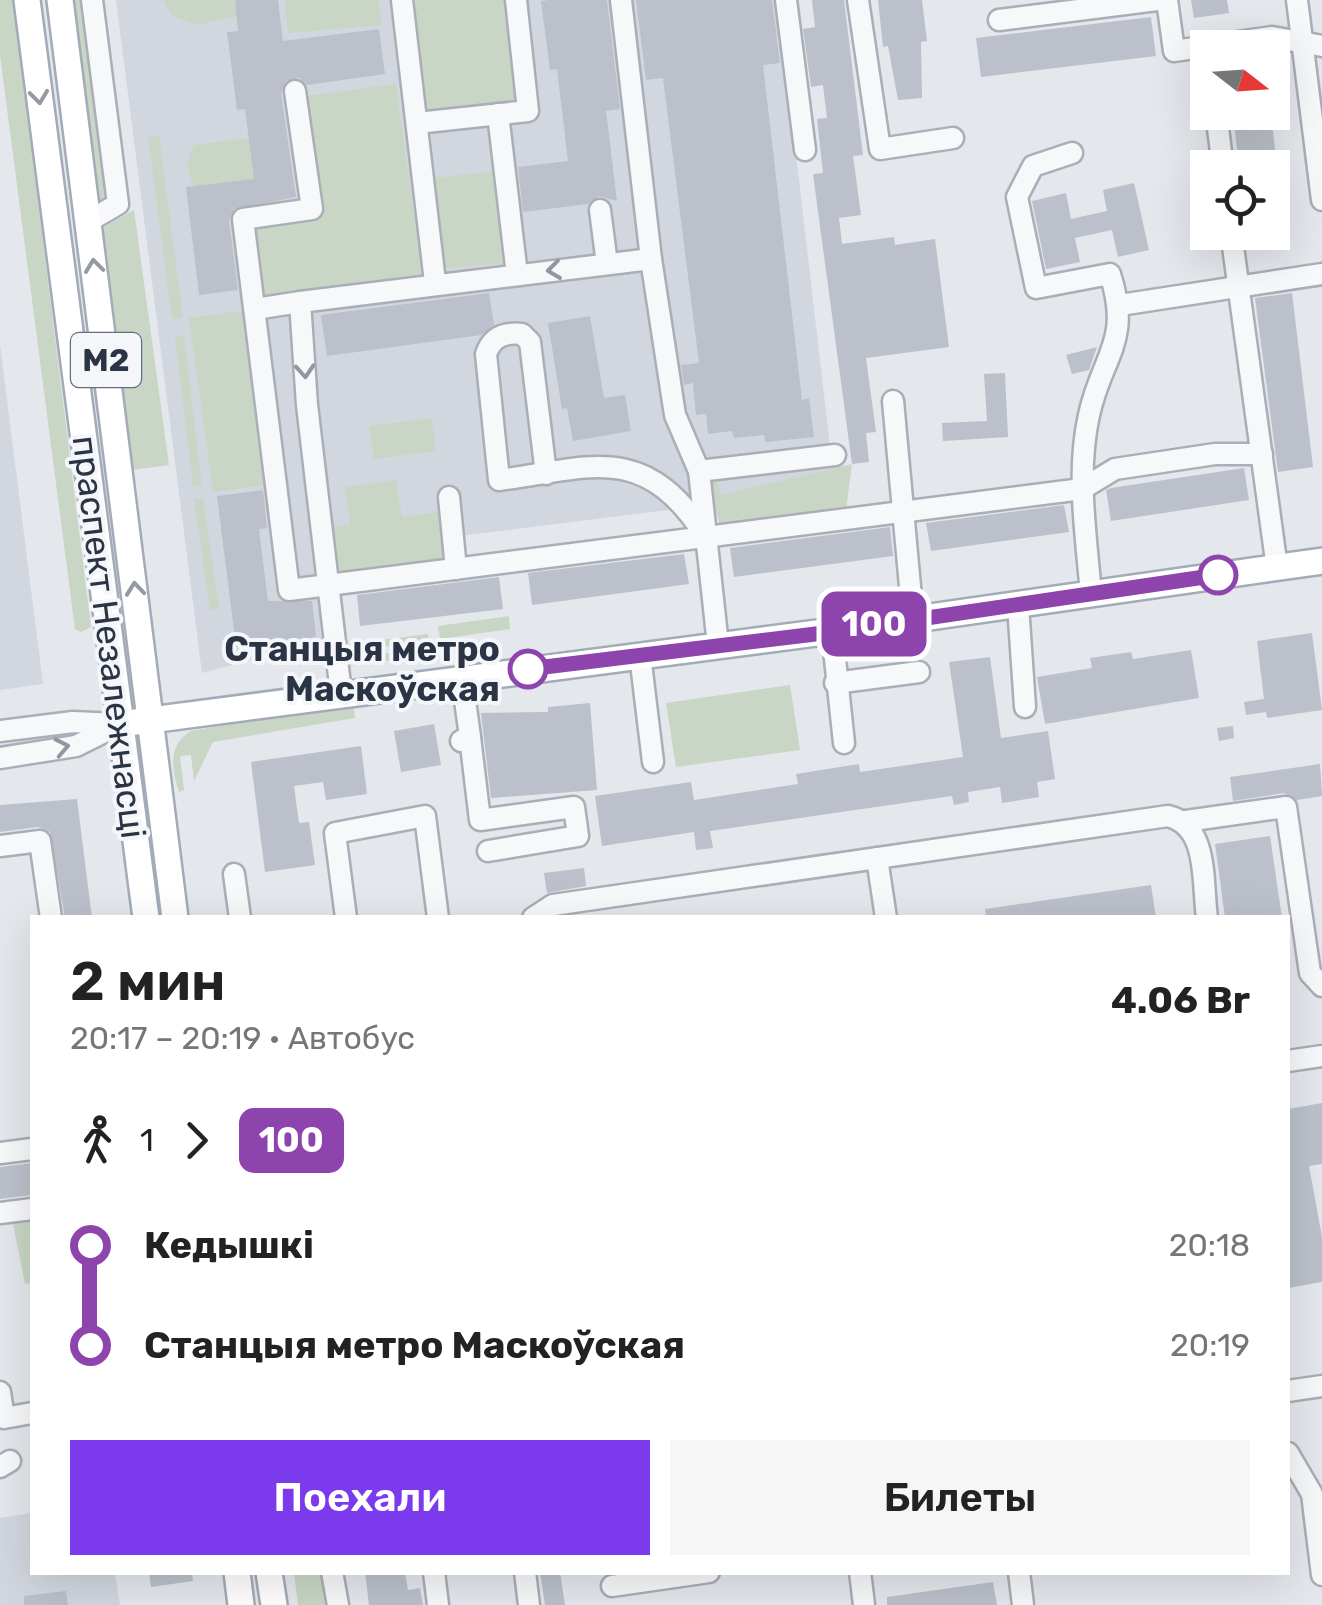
<!DOCTYPE html>
<html lang="ru">
<meta charset="utf-8">
<style>
:root{--surface:#fff;--page:#f6f6f6;--text:#222;--muted:#767676;--accent:#7c3aed}
body{margin:0;font-family:Rubik,sans-serif;background:var(--page);color:var(--text);height:100vh;display:flex;flex-direction:column;font-size:38px;white-space:nowrap}
*{box-sizing:border-box;margin:0}
p{font-size:32px;color:var(--muted)}
.icon{flex:none;width:55px;height:55px;fill:none;stroke:currentColor;stroke-width:2;stroke-linecap:round;stroke-linejoin:round}
.map{position:relative;flex:1;overflow:hidden}
.panel{position:absolute;left:30px;top:915px;width:1260px;height:660px;display:flex;flex-direction:column;background:var(--surface);border-radius:0px;box-shadow:0 10px 40px #0002}
.panel>*{flex:none}
.badge{padding:0 20px;border-radius:15px;font-size:35px;line-height:65px}
.needle{width:65px;rotate:107deg}
.controls{position:absolute;left:1190px;top:30px;display:grid;gap:20px}
.controls a{display:grid;place-items:center;width:100px;height:100px;border-radius:0px;background:var(--surface);box-shadow:0 10px 40px #0002;font-size:50px}
.map>.badge{position:absolute;translate:-50% -50%;box-shadow:0 0 0 5px #fff}
.legs{display:flex;align-items:center;gap:15px;height:110px;padding:0 40px;font-size:32px}
.legs p{margin-inline-start:auto}
.summary{display:flex;align-items:center;justify-content:space-between;height:170px;padding:0 40px}
h1{font-size:55px;font-weight:600;line-height:75px}
.primary-button{display:flex;gap:20px;margin-top:auto;padding:20px 40px}
.primary-button a{flex:1;height:115px;border-radius:0px;background:var(--accent);color:#fff;font-size:40px;font-weight:600;line-height:115px;text-align:center}
.primary-button a+a{background:var(--page);color:var(--text)}
ul{padding:0 40px;list-style:none}
li{display:flex;align-items:center;gap:35px;height:100px;font-size:38px}
li i{display:grid;place-items:center;width:15px;height:100%;margin:0 12px;background:currentColor}
li i::after{content:'';width:25px;height:25px;margin:-12px;border:8px solid;border-radius:50%;background:var(--surface)}
li p{margin-inline-start:auto}
li:first-child i{background:linear-gradient(#0000 50%,currentColor 0)}
li:last-child i{background:linear-gradient(currentColor 50%,#0000 0)}
.map>svg:first-child{display:block}
.built{fill:#d2d6de}
.green{fill:#c9d6c5}
.building{fill:#bbc0ca}
.lines{fill:none;stroke-linecap:round;stroke-linejoin:round}
.minor-casing{stroke:#a9aeb7;stroke-width:25}
.major-casing{stroke:#a3abb8;stroke-width:30}
.minor{stroke:#f7f8fa;stroke-width:20}
.major{stroke:#fff;stroke-width:25}
.oneway{stroke:#959aa2}
.oneway2{stroke:#9196a0}
.line-1-casing{stroke:#fff;stroke-width:22}
.line-1{stroke:#8e44ad;stroke-width:15}
.stop-1-dot{fill:#fff;stroke:#8e44ad;stroke-width:5}
.labels{text-anchor:middle;dominant-baseline:central;stroke-width:8;stroke-linejoin:round;paint-order:stroke}
.shield{fill:#f4f6f9;stroke:#676e7b;stroke-width:2.5}
.shield-label{font-size:32px;font-weight:bold;fill:#2b3445}
.street-label{font-size:35px;fill:#2b3445;stroke:#f4f6f9}
.stop-label{font-size:35px;font-weight:bold;fill:#2b3445;stroke:#f4f6f9;text-anchor:end}
</style>
<div class="map">
<svg width="1322" height="1605" viewBox="0 0 1322 1605">
<rect width="100%" height="100%" fill="#e4e7ec"/>
<!-- built -->
<g class="built">
<polygon points="116,0 778,0 835,489 315,554 324,641 202,673"/>
<polygon points="0,345 43,684 0,690"/>
<polygon points="32,1513 32,1572 115,1573 120,1605 0,1605 0,1518"/>
</g>
<!-- green -->
<g class="green">
<polygon points="0,0 13,0 91,627 81,632 75,629 0,55"/>
<polygon points="73,0 84,0 110,198 98,206"/>
<polygon points="164,0 235,0 237,16 197,25 171,15"/>
<polygon points="285,0 379,0 381,25 288,33"/>
<polygon points="402,0 516,0 528,111 417,123"/>
<polygon points="396,84 423,281 262,304 250,219 312,210 297,97"/>
<polygon points="159,136 183,317 172,319 148,137"/>
<polygon points="249,138 254,179 193,187 187,164 194,145"/>
<polygon points="500,171 510,262 443,269 433,178"/>
<polygon points="134,210 169,465 132,470 101,229"/>
<polygon points="255,309 273,484 213,492 189,318"/>
<polygon points="184,335 202,486 193,487 175,336"/>
<polygon points="432,418 436,451 374,459 369,426"/>
<polygon points="852,464 846,510 720,526 705,475 717,473 720,495"/>
<polygon points="396,480 402,517 450,510 456,569 329,585 322,529 350,524 345,487"/>
<polygon points="203,498 219,608 210,610 194,499"/>
<polygon points="509,616 510,629 440,639 438,626"/>
<polygon points="428,634 429,642 349,651 349,644"/>
<polygon points="478,643 479,649 353,665 352,657"/>
<polygon points="790,685 800,750 676,767 666,703"/>
<path d="M353,703L355,718L213,742L194,781L191,755L180,756L184,790L179,792C171,769 168,744 191,731Z"/>
<polygon points="32,1217 32,1283 25,1284 12,1219"/>
<polygon points="294,1573 324,1573 329,1605 298,1605"/>
</g>
<!-- building -->
<g class="building">
<polygon points="235,0 278,0 283,41 379,29 385,74 307,85 299,78 286,81 281,93 296,197 234,209 229,221 238,290 199,295 186,187 254,179 245,109 237,110 227,32 238,31"/>
<polygon points="549,0 607,0 620,109 606,111 617,201 599,196 588,204 523,212 518,167 568,161 557,69 550,70 541,1"/>
<polygon points="636,0 772,0 780,63 763,65 802,400 809,398 814,437 765,442 764,435 734,438 732,431 708,434 706,414 696,415 693,383 684,385 681,365 699,363 663,78 646,80"/>
<polygon points="812,0 844,0 863,155 853,156 861,215 839,218 842,244 894,237 895,245 935,239 949,347 866,358 876,432 866,433 869,462 852,464 813,174 823,173 817,119 827,118 823,85 811,87 803,29 815,27"/>
<polygon points="878,0 922,0 927,41 921,42 922,98 898,100 888,46 883,47"/>
<polygon points="1191,0 1227,0 1229,13 1194,18"/>
<polygon points="1151,17 1156,56 981,77 976,38"/>
<polygon points="1233,112 1271,112 1277,168 1239,168"/>
<polygon points="1134,183 1149,250 1118,257 1112,230 1075,238 1080,262 1046,269 1032,201 1066,193 1071,219 1107,211 1103,190"/>
<polygon points="489,293 494,325 481,335 327,356 321,315"/>
<polygon points="1292,293 1313,467 1278,472 1255,298"/>
<polygon points="590,316 604,398 625,395 631,431 573,441 567,408 562,409 548,323"/>
<polygon points="1097,347 1089,370 1072,374 1066,355"/>
<polygon points="1005,373 1008,437 943,441 942,423 987,421 984,374"/>
<polygon points="1244,468 1249,500 1111,521 1106,490 1111,488"/>
<polygon points="263,490 267,528 259,529 268,601 312,601 316,637 236,647 217,496"/>
<polygon points="1064,505 1069,532 931,551 926,523"/>
<polygon points="890,527 893,556 734,577 730,548"/>
<polygon points="684,554 689,584 532,605 528,573"/>
<polygon points="499,577 503,609 360,626 357,595"/>
<polygon points="1312,633 1322,710 1267,718 1266,712 1246,715 1244,702 1264,699 1257,641"/>
<polygon points="1191,650 1199,698 1045,724 1037,677 1092,668 1090,658 1131,652 1133,659"/>
<polygon points="990,657 1001,738 1048,731 1055,779 1037,782 1039,797 1002,803 1000,787 968,792 969,802 954,805 952,796 710,831 713,848 696,850 694,832 602,846 595,796 691,782 694,800 798,784 796,774 859,764 860,772 963,757 949,662"/>
<polygon points="590,703 597,790 491,798 481,713 548,712 548,707"/>
<polygon points="434,724 441,765 401,772 394,731"/>
<polygon points="1233,726 1234,738 1219,741 1217,728"/>
<polygon points="361,746 367,794 326,800 323,782 294,786 299,823 309,822 315,865 265,872 251,762"/>
<polygon points="1320,764 1322,796 1297,800 1284,793 1233,801 1230,777"/>
<polygon points="77,799 80,823 92,918 65,918 50,832 38,827 0,832 0,805"/>
<polygon points="1270,836 1282,918 1225,918 1215,844"/>
<polygon points="584,868 586,886 547,893 544,873"/>
<polygon points="1151,885 1156,918 986,918 985,909"/>
<polygon points="1322,1103 1322,1164 1309,1166 1322,1237 1322,1282 1288,1288 1288,1109"/>
<polygon points="32,1163 32,1195 0,1199 0,1167"/>
<polygon points="149,1572 192,1572 193,1581 151,1587"/>
<polygon points="365,1572 405,1572 408,1590 420,1588 423,1605 369,1605"/>
<polygon points="540,1572 560,1572 565,1605 545,1605"/>
<polygon points="993,1582 997,1605 887,1605 887,1597"/>
<polygon points="66,1591 68,1605 24,1605 24,1596"/>
</g>
<g class="lines">
<defs>
<g id="minor">
<polyline points="402,0 435,282"/>
<polyline points="621,0 651,259 675,415 699,471 718,645"/>
<polyline points="786,0 805,150"/>
<polyline points="858,0 880,149 953,138"/>
<polyline points="1167,0 1174,51 1272,37 1322,46"/>
<polyline points="1297,0 1322,200"/>
<polyline points="999,20 1157,0"/>
<polyline points="295,91 312,209 243,219 289,590 1082,489 1115,469 1215,454 1262,454"/>
<polyline points="1216,112 1223,168"/>
<polyline points="498,114 517,275"/>
<polyline points="417,123 528,111 516,0"/>
<path d="M1072,153L1033,166L1017,197L1036,288L1110,274C1132,342 1102,355 1089,415C1076,473 1086,535 1091,594"/>
<polyline points="600,210 607,264"/>
<polyline points="89,221 118,204 92,0"/>
<polyline points="1231,232 1277,568"/>
<polyline points="1120,305 1322,274"/>
<polyline points="255,309 300,302"/>
<polyline points="893,401 913,619"/>
<polyline points="699,471 835,455"/>
<path d="M546,474L530,342L522,334C504,332 492,337 486,354L499,480C590,468 642,442 702,531"/>
<polyline points="449,497 456,569"/>
<polyline points="1018,605 1025,707"/>
<polyline points="832,631 844,743"/>
<polyline points="640,655 653,762"/>
<polyline points="835,683 919,672"/>
<polyline points="341,693 307,405 300,302 651,259"/>
<polyline points="0,731 73,722 118,724"/>
<polyline points="470,737 480,820 574,807 578,836 488,851"/>
<polyline points="461,741 470,737 462,678"/>
<polyline points="0,758 76,746 120,724"/>
<polyline points="1186,821 1286,807 1310,973 1322,986"/>
<polyline points="0,846 40,841 51,918"/>
<polyline points="877,858 886,918"/>
<polyline points="234,874 240,918"/>
<polyline points="346,918 335,833 425,816 438,918"/>
<path d="M533,918L553,905L1168,816C1209,826 1202,882 1207,918"/>
<polyline points="1288,1061 1322,1056"/>
<polyline points="0,1153 32,1149"/>
<polyline points="0,1213 32,1209"/>
<polyline points="1288,1391 1322,1386"/>
<polyline points="0,1392 4,1418 32,1413"/>
<polyline points="1288,1453 1312,1494 1322,1575"/>
<polyline points="0,1467 10,1461"/>
<polyline points="332,1572 338,1605"/>
<polyline points="434,1572 438,1605"/>
<polyline points="525,1572 529,1605"/>
<polyline points="860,1572 864,1605"/>
<polyline points="1019,1572 1023,1605"/>
<polyline points="612,1586 709,1572"/>
</g>
<g id="major">
<polyline points="27,0 146,918"/>
<polyline points="60,0 175,918"/>
<polyline points="120,724 832,631 1322,561"/>
<polyline points="237,1572 241,1605"/>
<polyline points="269,1572 274,1605"/>
</g>
</defs>
<!-- minor casing -->
<use href="#minor" class="minor-casing"/>
<!-- major casing -->
<use href="#major" class="major-casing"/>
<!-- minor -->
<use href="#minor" class="minor"/>
<!-- major -->
<use href="#major" class="major"/>
</g>
<!-- one-way arrows -->
<defs><path id="oneway-chevron" d="M-2-3.5L2.5 0L-2 3.5" fill="none" stroke-width="1.6" stroke-linecap="round" stroke-linejoin="round" transform="scale(2.5)"/></defs>
<g class="oneway">
<use href="#oneway-chevron" transform="translate(39 97) rotate(83)"/>
<use href="#oneway-chevron" transform="translate(94 266) rotate(-97)"/>
<use href="#oneway-chevron" transform="translate(135 589) rotate(-96)"/>
</g>
<g class="oneway2">
<use href="#oneway-chevron" transform="translate(554 270) rotate(173)"/>
<use href="#oneway-chevron" transform="translate(305 371) rotate(86)"/>
<use href="#oneway-chevron" transform="translate(62 747) rotate(-11)"/>
</g>
<g class="lines">
<defs>
<polyline id="line-1" points="528,669 832,632 1218,575"/>
</defs>
<!-- line-1 casing -->
<use href="#line-1" class="line-1-casing"/>
<!-- line-1 -->
<use href="#line-1" class="line-1"/>
</g>
<!-- markers -->
<g class="stop-1-dot">
<circle cx="1218" cy="575" r="18"/>
<circle cx="528" cy="669" r="18"/>
</g>
<g class="labels">
<!-- shield labels -->
<rect class="shield" x="71" y="333" width="70" height="54" rx="8"/>
<g class="shield-label">
<text x="106" y="360">М2</text>
</g>
<!-- street labels -->
<g class="street-label">
<text transform="translate(109 637) rotate(83)">праспект Незалежнасці</text>
</g>
<!-- stop labels -->
<g class="stop-label">
<text x="500" y="649">Станцыя метро<tspan x="500" dy="40">Маскоўская</tspan></text>
</g>
</g>
</svg>
<div class="controls">
<a><svg class="needle" viewBox="-14 -14 28 28"><path d="M0-13l5 13h-10z" fill="#e53935"/><path d="M0 13l5-13h-10z" fill="#767676"/></svg></a>
<a><svg class="icon" aria-label="locate" viewBox="0 0 24 24"><circle cx="12" cy="12" r="6"/><path d="M12 2v4M12 18v4M2 12h4M18 12h4"/></svg></a>
</div>
<b class="badge" style="left:874px;top:624px;background:#8e44ad;color:#fff">100</b>
<section class="panel">
<div class="summary"><div><h1>2 мин</h1><p>20:17 – 20:19 · Автобус</p></div><b>4.06 Br</b></div>
<div class="legs"><svg class="icon" aria-label="walk" viewBox="0 0 24 24"><circle cx="13" cy="4" r="2"/><path d="M13 8l-2 6 4 7M11 14l-3 7M7 12l3-4h3l4 4"/></svg>1<svg class="icon" aria-label="forward" viewBox="0 0 24 24"><path d="M9 5l7 7-7 7"/></svg><b class="badge" style="background:#8e44ad;color:#fff">100</b></div>
<ul>
<li><i style="color:#8e44ad"></i><b>Кедышкі</b><p>20:18</p></li>
<li><i style="color:#8e44ad"></i><b>Станцыя метро Маскоўская</b><p>20:19</p></li>
</ul>
<div class="primary-button"><a>Поехали</a><a>Билеты</a></div>
</section>
</div>
